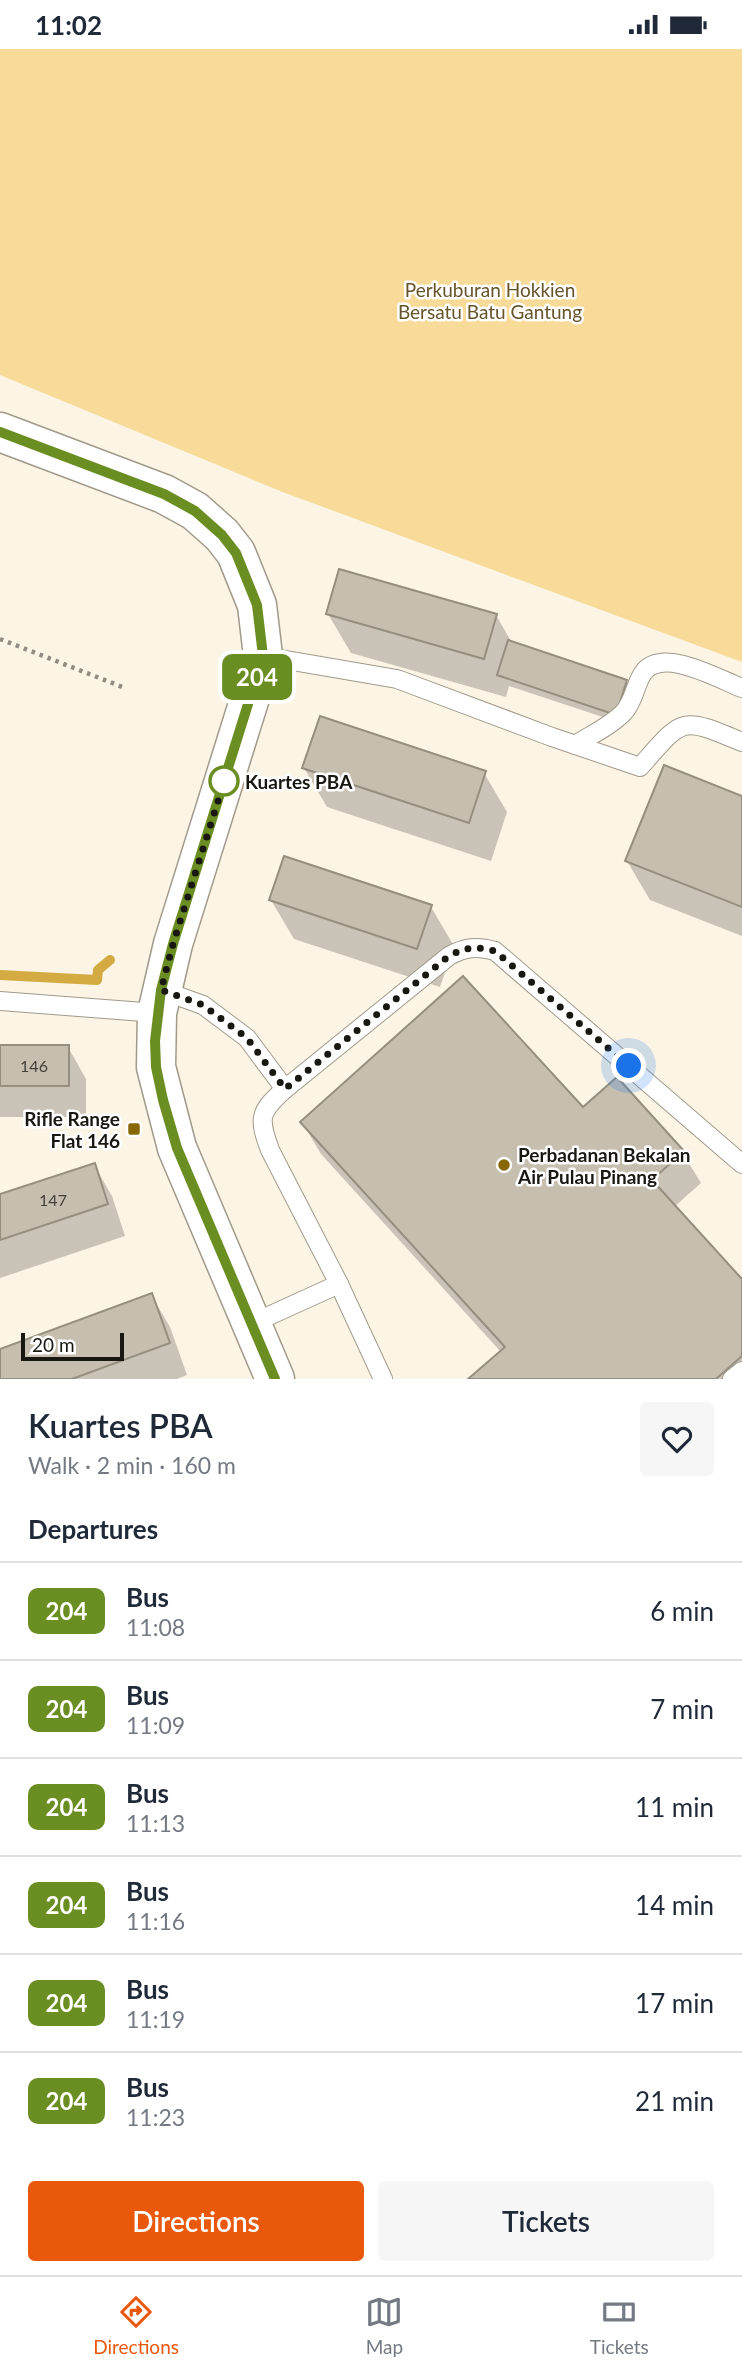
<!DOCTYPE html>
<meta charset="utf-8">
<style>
:root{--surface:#fff;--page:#f6f6f7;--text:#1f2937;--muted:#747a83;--line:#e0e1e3;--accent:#ea580c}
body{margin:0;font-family:Lato,sans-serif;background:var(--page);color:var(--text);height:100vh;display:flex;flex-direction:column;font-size:26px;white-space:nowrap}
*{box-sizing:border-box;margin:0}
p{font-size:23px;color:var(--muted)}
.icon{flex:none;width:38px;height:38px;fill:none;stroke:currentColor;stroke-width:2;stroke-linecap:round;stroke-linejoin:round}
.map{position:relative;height:1330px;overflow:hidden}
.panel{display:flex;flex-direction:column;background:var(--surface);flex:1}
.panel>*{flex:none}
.badge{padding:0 14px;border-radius:10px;font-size:24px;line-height:46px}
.scale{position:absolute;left:21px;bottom:18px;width:103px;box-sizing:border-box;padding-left:7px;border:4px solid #191711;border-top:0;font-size:19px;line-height:24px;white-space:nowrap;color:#191711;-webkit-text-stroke:5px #fff;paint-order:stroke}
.you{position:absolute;width:35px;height:35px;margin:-18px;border:5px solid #fff;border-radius:50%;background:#1a73e8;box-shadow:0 0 0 10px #1a73e833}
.map>.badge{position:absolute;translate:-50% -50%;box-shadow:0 0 0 4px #fff}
h2{padding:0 28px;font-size:26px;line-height:63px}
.round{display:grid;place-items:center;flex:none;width:74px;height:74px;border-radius:7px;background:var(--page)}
.headline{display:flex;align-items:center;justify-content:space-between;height:119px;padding:0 28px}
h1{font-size:33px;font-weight:600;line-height:52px}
.cta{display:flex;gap:14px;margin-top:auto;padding:14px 28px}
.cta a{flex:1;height:80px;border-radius:7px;background:var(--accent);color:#fff;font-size:28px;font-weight:600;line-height:80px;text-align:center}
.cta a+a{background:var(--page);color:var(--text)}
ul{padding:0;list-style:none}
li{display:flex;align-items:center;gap:21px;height:98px;padding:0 28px;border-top:2px solid var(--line)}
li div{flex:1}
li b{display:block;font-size:26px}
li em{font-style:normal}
li .badge{min-width:77px;font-weight:700;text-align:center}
.status{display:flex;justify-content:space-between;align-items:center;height:49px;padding:0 35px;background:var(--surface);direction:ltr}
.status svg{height:19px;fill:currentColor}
.dock{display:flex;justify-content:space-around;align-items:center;height:98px;border-top:2px solid var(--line);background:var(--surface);font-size:19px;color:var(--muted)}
.dock a{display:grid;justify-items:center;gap:4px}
.dock .active{color:var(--accent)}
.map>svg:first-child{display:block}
.green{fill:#f8db99}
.shadow{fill:#0003}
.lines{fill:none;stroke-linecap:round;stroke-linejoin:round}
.stream{stroke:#d4ab42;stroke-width:10}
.building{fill:#c6bfb0;stroke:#958f80;stroke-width:2}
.service-casing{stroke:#a19a8b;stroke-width:20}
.tertiary-casing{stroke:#a19a8b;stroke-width:41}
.path{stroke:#918c81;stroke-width:4.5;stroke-dasharray:3.5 5;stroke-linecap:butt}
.service{stroke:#fff;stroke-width:18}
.tertiary{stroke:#fff;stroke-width:38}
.line-casing{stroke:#fff;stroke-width:16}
.line{stroke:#6b8e23;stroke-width:10}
.walk{stroke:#191711;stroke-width:7;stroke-dasharray:0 12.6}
.stop-dot{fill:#fff;stroke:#6b8e23;stroke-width:3.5}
.poi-dot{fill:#886805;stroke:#fff;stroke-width:2.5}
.labels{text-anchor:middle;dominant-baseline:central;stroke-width:5;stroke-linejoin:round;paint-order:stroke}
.number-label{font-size:16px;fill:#444139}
.park-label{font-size:19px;fill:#66542a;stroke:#fff}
.stop-label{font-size:19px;font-weight:bold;fill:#191711;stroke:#fff;text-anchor:start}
.poi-label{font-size:19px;font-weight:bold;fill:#191711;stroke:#fff;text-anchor:end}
</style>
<div class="status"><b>11:02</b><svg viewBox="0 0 49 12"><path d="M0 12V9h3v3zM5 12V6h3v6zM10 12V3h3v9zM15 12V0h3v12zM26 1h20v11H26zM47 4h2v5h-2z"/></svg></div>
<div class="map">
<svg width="742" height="1330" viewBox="0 0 742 1330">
<rect width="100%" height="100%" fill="#fcf5e5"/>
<!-- green -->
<polygon class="green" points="0,0 742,0 742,613 280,442 0,326"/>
<!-- shadow -->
<g class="shadow">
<polygon points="328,565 496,566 512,594 626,632 631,641 621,674 509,637 506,648 351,604"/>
<polygon points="304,719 484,724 507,763 491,812 327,758"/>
<polygon points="742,749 742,887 650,851 627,812"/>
<polygon points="271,851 431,858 454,897 440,938 294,890"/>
<polygon points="0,998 68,998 86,1030 86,1068 0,1068"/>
<polygon points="583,1061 682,1103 701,1134 674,1158 742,1233 742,1330 471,1330 501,1303 321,1105 302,1073"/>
<polygon points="94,1116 112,1147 125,1187 0,1229 0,1147"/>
<polygon points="151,1246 170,1278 187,1326 177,1330 0,1330 0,1301"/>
</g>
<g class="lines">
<!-- stream -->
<polyline class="stream" points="0,926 97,931 98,921 110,911"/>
</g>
<!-- building -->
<g class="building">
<polygon points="339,520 497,565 484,610 326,565"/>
<polygon points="508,591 627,631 616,666 497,626"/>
<polygon points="320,667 486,722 469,774 302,719"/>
<polygon points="664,716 742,747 742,858 625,812"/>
<polygon points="284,807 432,856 417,900 269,851"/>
<polygon points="463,927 583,1058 617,1028 684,1102 652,1131 742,1230 742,1307 716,1330 468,1330 505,1298 300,1073"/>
<rect x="0" y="996" width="69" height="41"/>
<polygon points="95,1114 108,1155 0,1191 0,1145"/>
<polygon points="152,1244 170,1294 72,1330 0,1330 0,1300"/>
</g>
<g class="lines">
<defs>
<g id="service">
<path d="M263,607L397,630L552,688L640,718C684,668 680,667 742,693"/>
<path d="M575,696C591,686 612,676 624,663C634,652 635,636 643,624C662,597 718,630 742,639"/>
<polyline points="161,941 203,956 247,989 285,1040"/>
<polyline points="0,952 157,964"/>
<polyline points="251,1275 339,1235"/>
<path d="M383,1330L339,1235L270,1101C258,1069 259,1063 285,1040L449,907C465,898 477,897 495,902L742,1115"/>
<polyline points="732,1330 742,1322"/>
</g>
<polyline id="tertiary" points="0,383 164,445 195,462 222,486 236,504 257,556 263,607 173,895 157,964 156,1018 177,1099 275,1330"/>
</defs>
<!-- service casing -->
<use href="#service" class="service-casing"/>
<!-- tertiary casing -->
<use href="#tertiary" class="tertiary-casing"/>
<!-- path -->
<polyline class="path" points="0,590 125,639"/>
<!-- service -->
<use href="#service" class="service"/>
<!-- tertiary -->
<use href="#tertiary" class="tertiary"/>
</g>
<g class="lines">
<defs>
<polyline id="line" points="0,383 164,445 195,462 222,486 236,504 257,556 263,607 173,895 161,941 155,992 156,1018 163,1051 177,1099 275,1330"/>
</defs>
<!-- line casing -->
<use href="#line" class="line-casing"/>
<!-- line -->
<use href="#line" class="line"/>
<!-- walk -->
<path class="walk" d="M224,732L225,730L173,895L161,941L203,956L247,989L285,1040L449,907C465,898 477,897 495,902L629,1017"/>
</g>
<!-- markers -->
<circle class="stop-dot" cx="224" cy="732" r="14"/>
<g class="poi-dot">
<rect x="127" y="1073" width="14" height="14" rx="3.5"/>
<circle cx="504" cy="1116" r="7"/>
</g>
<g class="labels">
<!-- number labels -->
<g class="number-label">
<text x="34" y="1016">146</text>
<text x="53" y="1150">147</text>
</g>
<!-- park labels -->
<g class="park-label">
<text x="490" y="240">Perkuburan Hokkien<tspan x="490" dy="22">Bersatu Batu Gantung</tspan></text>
</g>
<!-- stop labels -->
<g class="stop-label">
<text x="245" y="732">Kuartes PBA</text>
</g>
<!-- poi labels -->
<g class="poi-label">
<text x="120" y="1069">Rifle Range<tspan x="120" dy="22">Flat 146</tspan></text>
<text x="518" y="1105" text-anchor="start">Perbadanan Bekalan<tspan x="518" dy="22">Air Pulau Pinang</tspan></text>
</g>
</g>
</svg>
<div class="scale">20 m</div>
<div class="you" style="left:629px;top:1017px"></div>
<b class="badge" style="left:257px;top:628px;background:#6b8e23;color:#fff">204</b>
</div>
<section class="panel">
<div class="headline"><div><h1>Kuartes PBA</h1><p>Walk · 2 min · 160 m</p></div><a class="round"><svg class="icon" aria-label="heart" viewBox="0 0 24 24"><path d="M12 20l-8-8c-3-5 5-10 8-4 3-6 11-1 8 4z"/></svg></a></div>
<h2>Departures</h2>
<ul>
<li><span class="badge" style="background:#6b8e23;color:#fff">204</span><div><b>Bus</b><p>11:08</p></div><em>6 min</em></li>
<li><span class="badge" style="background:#6b8e23;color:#fff">204</span><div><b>Bus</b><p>11:09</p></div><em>7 min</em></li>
<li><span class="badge" style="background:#6b8e23;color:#fff">204</span><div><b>Bus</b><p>11:13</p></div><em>11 min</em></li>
<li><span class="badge" style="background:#6b8e23;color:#fff">204</span><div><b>Bus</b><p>11:16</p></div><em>14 min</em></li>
<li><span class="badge" style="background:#6b8e23;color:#fff">204</span><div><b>Bus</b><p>11:19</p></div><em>17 min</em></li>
<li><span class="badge" style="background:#6b8e23;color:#fff">204</span><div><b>Bus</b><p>11:23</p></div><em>21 min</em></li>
</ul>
<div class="cta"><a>Directions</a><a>Tickets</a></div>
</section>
<nav class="dock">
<a class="active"><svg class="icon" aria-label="directions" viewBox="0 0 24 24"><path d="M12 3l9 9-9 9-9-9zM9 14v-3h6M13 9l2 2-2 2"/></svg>Directions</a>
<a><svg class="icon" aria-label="map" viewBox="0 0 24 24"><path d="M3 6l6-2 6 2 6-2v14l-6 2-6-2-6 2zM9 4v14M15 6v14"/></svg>Map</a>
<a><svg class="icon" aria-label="tickets" viewBox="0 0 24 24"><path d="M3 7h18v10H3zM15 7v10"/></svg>Tickets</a>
</nav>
